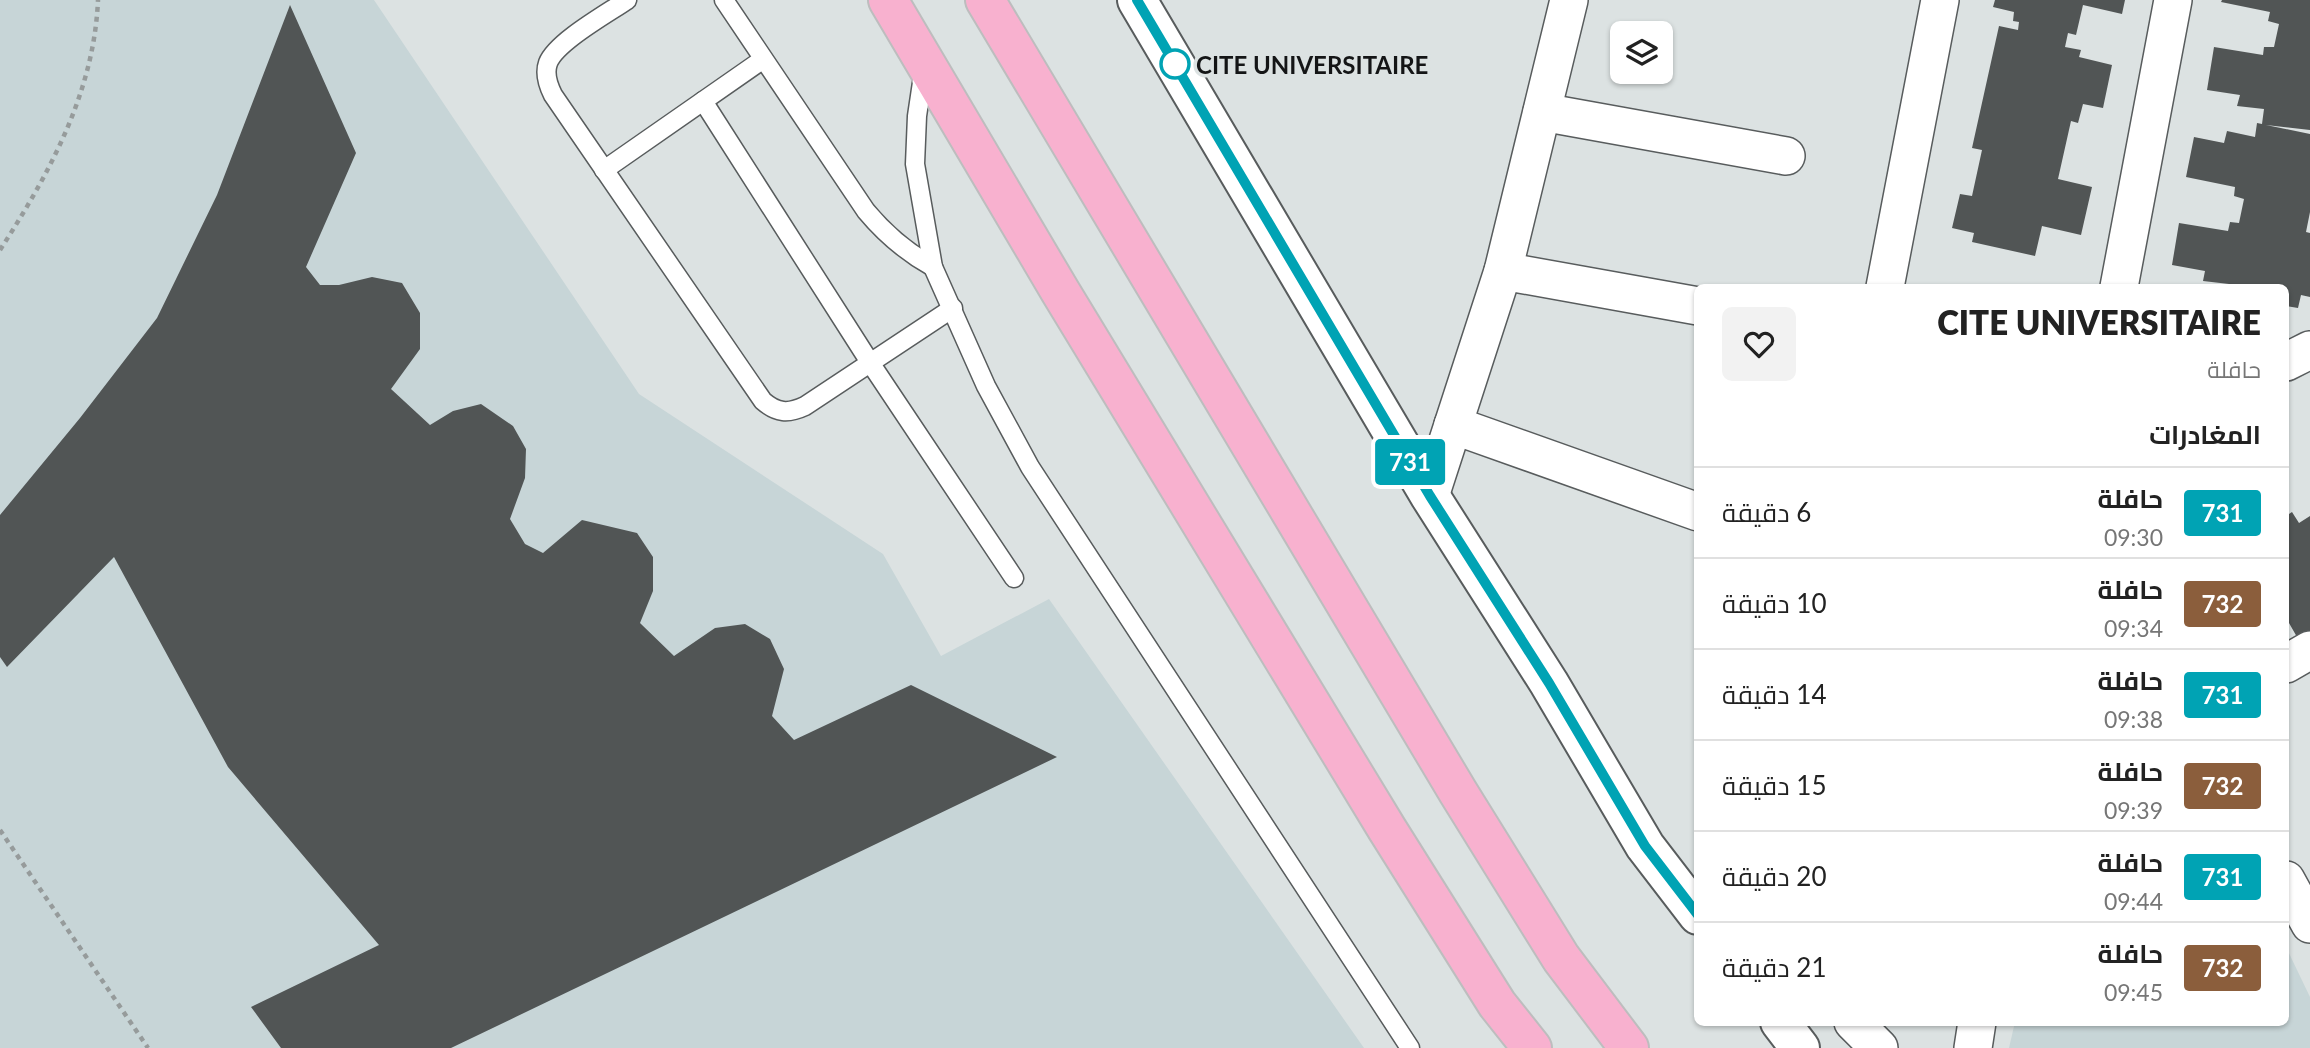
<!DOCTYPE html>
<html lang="ar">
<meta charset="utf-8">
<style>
:root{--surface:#fff;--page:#f2f2f2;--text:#222;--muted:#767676;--line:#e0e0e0}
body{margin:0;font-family:Lato,Cairo,sans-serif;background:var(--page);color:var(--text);direction:rtl;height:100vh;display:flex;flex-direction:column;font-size:26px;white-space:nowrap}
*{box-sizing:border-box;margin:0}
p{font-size:23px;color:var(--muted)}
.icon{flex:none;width:38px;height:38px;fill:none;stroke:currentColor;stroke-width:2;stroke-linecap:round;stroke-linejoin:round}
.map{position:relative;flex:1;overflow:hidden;direction:ltr}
.side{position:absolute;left:1694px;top:284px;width:595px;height:742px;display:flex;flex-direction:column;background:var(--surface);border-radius:10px;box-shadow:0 2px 5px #0004;direction:rtl}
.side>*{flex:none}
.badge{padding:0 14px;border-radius:5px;font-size:24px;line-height:46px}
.fabs{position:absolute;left:1610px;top:21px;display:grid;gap:14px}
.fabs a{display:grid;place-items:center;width:63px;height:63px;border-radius:10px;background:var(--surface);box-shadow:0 2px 5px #0004;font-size:35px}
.map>.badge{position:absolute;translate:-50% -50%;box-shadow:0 0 0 4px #fff}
h2{padding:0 28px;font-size:26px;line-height:63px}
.round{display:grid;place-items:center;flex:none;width:74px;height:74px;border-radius:10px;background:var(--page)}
.summary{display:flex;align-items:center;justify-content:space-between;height:119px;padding:0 28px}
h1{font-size:33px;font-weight:800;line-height:52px}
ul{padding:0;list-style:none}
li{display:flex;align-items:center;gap:21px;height:91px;padding:0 28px;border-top:2px solid var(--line)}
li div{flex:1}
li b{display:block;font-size:26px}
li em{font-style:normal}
li .badge{min-width:77px;font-weight:700;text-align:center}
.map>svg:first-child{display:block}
.built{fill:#c7d5d7}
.building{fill:#515555}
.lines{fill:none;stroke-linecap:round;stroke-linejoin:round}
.lane-casing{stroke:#585c5d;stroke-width:21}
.street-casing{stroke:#585c5d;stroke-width:40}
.secondary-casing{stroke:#585c5d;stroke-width:42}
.primary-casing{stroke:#bdbdbe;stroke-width:42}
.path{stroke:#969b9b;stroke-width:4.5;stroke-dasharray:5 5;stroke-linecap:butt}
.lane{stroke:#fff;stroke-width:18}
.street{stroke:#fff;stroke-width:37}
.secondary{stroke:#fff;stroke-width:38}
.primary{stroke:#f8b1cf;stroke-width:38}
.line-casing{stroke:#fff;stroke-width:16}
.line{stroke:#00a3b4;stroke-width:10}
.stop-dot{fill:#fff;stroke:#00a3b4;stroke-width:3.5}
.labels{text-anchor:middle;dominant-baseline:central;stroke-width:7;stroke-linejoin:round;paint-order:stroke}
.stop-label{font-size:24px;font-weight:bold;fill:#141516;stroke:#dce2e2;text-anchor:start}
</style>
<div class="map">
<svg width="2310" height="1048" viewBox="0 0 2310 1048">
<rect width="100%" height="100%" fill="#dce2e2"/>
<!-- built -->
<g class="built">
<polygon points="0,0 374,0 639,394 883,554 941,656 1049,599 1364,1048 0,1048"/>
<polygon points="2286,947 2310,997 2310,1048 2009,1048 2015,1022 2286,1022"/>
</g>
<!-- building -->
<g class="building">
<polygon points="1995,0 2125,0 2122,14 2083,5 2076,35 2068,33 2065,47 2081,50 2079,57 2112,65 2103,108 2083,104 2078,123 2071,121 2058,179 2092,187 2081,235 2042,226 2035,256 1972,242 1974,233 1952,228 1960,194 1972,196 1982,150 1972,148 1999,26 2018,30 2019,22 2013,21 2014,12 1993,7"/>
<polygon points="2222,0 2310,0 2310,130 2266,125 2310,134 2310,212 2306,232 2310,233 2310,297 2301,295 2298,308 2286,306 2286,287 2229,287 2229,284 2203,281 2205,271 2172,265 2179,223 2228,231 2230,222 2239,223 2244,199 2234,196 2235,187 2186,177 2194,137 2224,143 2227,131 2255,137 2257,123 2262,124 2264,109 2237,106 2240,95 2207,90 2214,47 2263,55 2264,47 2274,47 2279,24 2268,21 2270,12 2221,2"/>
<polygon points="290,5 356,153 306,267 320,285 339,285 372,277 402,283 420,313 420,349 391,389 430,425 453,411 481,404 513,426 526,449 525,478 510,519 525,544 543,553 582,520 637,533 653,557 653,591 640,623 674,656 715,628 745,624 770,639 784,669 772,716 794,740 911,685 1057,757 451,1048 281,1048 251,1007 379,945 228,767 114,557 7,667 0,657 0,515 80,418 157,318 217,195"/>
<polygon points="2292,512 2299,523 2310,516 2310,639 2301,644 2289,623 2286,625 2286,516"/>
</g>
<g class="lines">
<defs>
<g id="lane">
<path d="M627,0C608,13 556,42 548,63C544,74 548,85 553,95L763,401C777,413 788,414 805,406L953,308"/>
<path d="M724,0L866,211C886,235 906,252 933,267"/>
<polyline points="924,69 917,116 915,164 933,267 986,386 1030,467 1410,1048"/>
<polyline points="703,101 871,364 1014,578"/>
<polyline points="604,170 762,60"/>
</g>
<g id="street">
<polyline points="1542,112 1786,156"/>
<polyline points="1503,271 1698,306"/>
<polyline points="1885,287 1940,0"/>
<polyline points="2119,287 2173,0"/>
<polyline points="2286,362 2310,350"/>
<polyline points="1453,425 1698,512"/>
<polyline points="1430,496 1503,271 1569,0"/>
<polyline points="2286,664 2310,650"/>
<polyline points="2286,880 2310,924"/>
<polyline points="1853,1022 1879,1048"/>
<polyline points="1973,1048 1977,1022"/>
</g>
<g id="secondary">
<polyline points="1137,0 1430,496 1549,683 1645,846 1698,915"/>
<polyline points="1780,1022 1800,1048"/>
</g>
<g id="primary">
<polyline points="888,0 1060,291 1387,829 1497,1004 1532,1048"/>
<polyline points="985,0 1458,792 1561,958 1629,1048"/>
</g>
</defs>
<!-- lane casing -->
<use href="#lane" class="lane-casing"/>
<!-- street casing -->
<use href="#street" class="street-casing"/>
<!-- secondary casing -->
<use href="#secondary" class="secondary-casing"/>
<!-- primary casing -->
<use href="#primary" class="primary-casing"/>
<!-- path -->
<g class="path">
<path d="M0,250C49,174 94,93 98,0"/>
<polyline points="0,830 148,1048"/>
</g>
<!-- lane -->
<use href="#lane" class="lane"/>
<!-- street -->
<use href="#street" class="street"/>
<!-- secondary -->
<use href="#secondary" class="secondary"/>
<!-- primary -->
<use href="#primary" class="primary"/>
</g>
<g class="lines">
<defs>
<polyline id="line" points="1137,0 1430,496 1549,683 1645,846 1698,915"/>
</defs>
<!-- line casing -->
<use href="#line" class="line-casing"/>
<!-- line -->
<use href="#line" class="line"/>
</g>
<!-- markers -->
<circle class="stop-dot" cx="1175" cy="64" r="14"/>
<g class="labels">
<!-- stop labels -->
<g class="stop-label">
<text x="1196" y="64">CITE UNIVERSITAIRE</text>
</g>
</g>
</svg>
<div class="fabs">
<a><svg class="icon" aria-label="layers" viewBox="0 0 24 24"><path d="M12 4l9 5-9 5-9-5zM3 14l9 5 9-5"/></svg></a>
</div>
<b class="badge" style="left:1410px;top:462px;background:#00a3b4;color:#fff">731</b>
<section class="side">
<div class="summary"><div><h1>CITE UNIVERSITAIRE</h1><p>حافلة</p></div><a class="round"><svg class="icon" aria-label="heart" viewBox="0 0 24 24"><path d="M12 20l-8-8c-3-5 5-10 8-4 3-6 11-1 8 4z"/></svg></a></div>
<h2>المغادرات</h2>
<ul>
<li><span class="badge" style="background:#00a3b4;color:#fff">731</span><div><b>حافلة</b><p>09:30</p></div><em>6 دقيقة</em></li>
<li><span class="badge" style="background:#8b5e3c;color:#fff">732</span><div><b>حافلة</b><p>09:34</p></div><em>10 دقيقة</em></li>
<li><span class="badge" style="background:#00a3b4;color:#fff">731</span><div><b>حافلة</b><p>09:38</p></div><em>14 دقيقة</em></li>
<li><span class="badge" style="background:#8b5e3c;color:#fff">732</span><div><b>حافلة</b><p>09:39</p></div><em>15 دقيقة</em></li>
<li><span class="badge" style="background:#00a3b4;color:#fff">731</span><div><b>حافلة</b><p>09:44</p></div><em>20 دقيقة</em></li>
<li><span class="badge" style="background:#8b5e3c;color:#fff">732</span><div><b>حافلة</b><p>09:45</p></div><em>21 دقيقة</em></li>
</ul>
</section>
</div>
